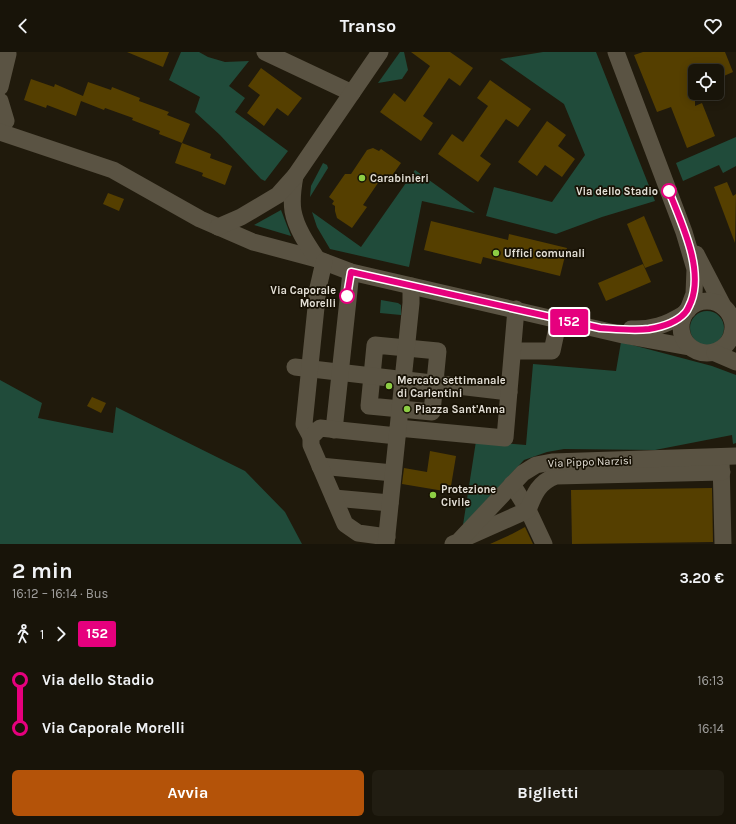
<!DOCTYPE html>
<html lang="it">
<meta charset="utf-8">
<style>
:root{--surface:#181409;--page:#211d12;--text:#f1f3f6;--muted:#9f9e9c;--line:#36332a;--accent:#b45309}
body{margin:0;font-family:Karla,sans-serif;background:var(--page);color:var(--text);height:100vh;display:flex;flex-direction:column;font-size:15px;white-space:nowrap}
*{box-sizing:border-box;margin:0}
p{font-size:13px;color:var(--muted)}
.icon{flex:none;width:22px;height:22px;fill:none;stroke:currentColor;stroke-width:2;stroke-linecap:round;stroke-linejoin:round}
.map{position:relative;height:492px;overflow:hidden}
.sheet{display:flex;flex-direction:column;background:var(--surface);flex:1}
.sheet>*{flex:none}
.badge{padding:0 8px;border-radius:3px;font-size:14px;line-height:26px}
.tools{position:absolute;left:688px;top:12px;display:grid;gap:8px}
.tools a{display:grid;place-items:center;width:36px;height:36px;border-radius:6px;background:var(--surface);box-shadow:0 2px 10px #0003,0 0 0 1px var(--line);font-size:20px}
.map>.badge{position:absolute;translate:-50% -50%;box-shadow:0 0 0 2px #fff}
.legs{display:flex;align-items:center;gap:6px;height:44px;padding:0 12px;font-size:13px}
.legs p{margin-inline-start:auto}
.headline{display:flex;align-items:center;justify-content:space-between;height:68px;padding:0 12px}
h1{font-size:22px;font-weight:700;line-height:30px}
.button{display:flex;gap:8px;margin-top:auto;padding:8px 12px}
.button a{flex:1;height:46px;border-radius:6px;background:var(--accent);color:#fff;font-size:16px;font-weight:700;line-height:46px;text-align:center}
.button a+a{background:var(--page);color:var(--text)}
ul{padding:0 12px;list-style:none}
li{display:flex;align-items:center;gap:14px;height:48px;font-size:15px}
li i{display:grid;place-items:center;width:6px;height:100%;margin:0 5px;background:currentColor}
li i::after{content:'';width:10px;height:10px;margin:-5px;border:3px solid;border-radius:50%;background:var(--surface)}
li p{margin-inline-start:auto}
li:first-child i{background:linear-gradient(#0000 50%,currentColor 0)}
li:last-child i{background:linear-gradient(currentColor 50%,#0000 0)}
header{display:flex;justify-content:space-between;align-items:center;height:52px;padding:0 12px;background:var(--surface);font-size:18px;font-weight:700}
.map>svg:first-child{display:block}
.green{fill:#204b3a}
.building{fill:#553f00}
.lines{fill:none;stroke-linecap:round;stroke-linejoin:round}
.minor{stroke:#5a5343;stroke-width:17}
.line-1-casing{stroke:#fff;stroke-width:9}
.line-1{stroke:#e6007e;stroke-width:6}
.poi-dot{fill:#8dce44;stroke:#171104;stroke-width:1.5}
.stop-1-dot{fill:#fff;stroke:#e6007e;stroke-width:2}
.labels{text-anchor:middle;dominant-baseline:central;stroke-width:3.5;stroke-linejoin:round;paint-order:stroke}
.poi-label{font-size:11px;font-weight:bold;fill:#e3dfd6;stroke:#171104;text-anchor:start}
.stop-label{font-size:11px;font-weight:bold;fill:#e3dfd6;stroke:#171104;text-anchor:end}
.street-label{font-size:11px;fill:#e3dfd6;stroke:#171104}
</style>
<header><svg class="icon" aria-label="back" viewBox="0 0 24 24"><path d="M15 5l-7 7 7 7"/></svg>Transo<svg class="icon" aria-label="heart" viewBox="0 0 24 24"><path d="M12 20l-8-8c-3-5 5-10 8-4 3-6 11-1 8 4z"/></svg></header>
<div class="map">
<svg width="736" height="492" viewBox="0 0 736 492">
<rect width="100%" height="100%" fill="#201a0c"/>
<!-- green -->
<g class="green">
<polygon points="181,0 199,0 208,5 225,10 249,9 229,34 245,46 235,60 288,99 265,129 261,127 220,83 195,60 200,45 169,28"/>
<polygon points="400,0 404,0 408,18 402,27 378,31"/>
<polygon points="543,0 596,0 655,149 602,165 556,182 486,164 494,135 552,150 585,103 564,52 500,7"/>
<polygon points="736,85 736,114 723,121 719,113 683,129 676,111"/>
<polygon points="323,111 327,113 328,116 310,145 311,134"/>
<polygon points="415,118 475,161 422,149 409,215 330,197 317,175 312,160 361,195"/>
<polygon points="281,158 291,184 254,173"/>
<polygon points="381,248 398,251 401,253 401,263 380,261"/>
<circle cx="707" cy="276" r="17"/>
<polygon points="621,290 712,314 736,323 736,391 733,392 732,383 655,398 564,397 547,400 524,408 463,473 476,389 526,393 533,312 616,319"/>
<polygon points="0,328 42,351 38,366 113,381 116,355 245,419 285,460 302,492 0,492"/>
</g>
<!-- building -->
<g class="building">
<polygon points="127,0 169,0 163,15"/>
<polygon points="411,0 450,0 473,16 460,34 449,26 423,64 433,71 421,89 380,60 394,41 405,50 430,14"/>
<polygon points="643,0 725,0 733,20 717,27 717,19 690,19 695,32 695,54 702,51 715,84 687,96 671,55 657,60 634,3"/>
<polygon points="261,16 302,46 288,64 277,56 264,74 247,61 260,43 248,34"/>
<polygon points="31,27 54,35 55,32 83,44 88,30 111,38 112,35 140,46 139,49 169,60 167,63 190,72 182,91 211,102 210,106 232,114 225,133 202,124 203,121 175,111 182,91 159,82 160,79 132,68 133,66 105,56 104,58 81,49 76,64 47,53 46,56 24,48"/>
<polygon points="490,28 531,57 518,75 506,67 480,104 491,112 478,130 438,102 452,82 463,90 488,54 477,46"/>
<polygon points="547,69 566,83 558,94 575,107 562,125 545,113 537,124 518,110"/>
<polygon points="373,96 379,99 381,97 401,111 386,132 380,128 363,153 367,155 352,176 337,166 335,159 335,154 332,152 334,149 329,145 345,122 351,122 367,98"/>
<polygon points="727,130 733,144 736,142 735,191 714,135"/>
<polygon points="108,141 124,147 119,159 103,152"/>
<polygon points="644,164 663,209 645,216 627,172"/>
<polygon points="431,169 508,188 509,182 567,196 560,224 483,205 481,212 424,198"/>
<polygon points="643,212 651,230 606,249 598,231"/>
<polygon points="92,345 106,351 101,361 87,354"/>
<polygon points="430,399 456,404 450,440 402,432 404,416 427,420"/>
<polygon points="712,436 713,490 572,492 571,438"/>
<polygon points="525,475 533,492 490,492 512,482"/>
</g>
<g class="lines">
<!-- minor -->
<g class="minor">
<polyline points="265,0 352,41"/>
<polyline points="616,0 684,180 695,217 694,242 688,258"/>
<polyline points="0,35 8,2"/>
<polyline points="0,49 6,69 0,76"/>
<polyline points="0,80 113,118 200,167 253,190 317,207 351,220 623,283 689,295"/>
<path d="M295,124C293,135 291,147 293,159C296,176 307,192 317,207"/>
<polyline points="218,175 241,165 278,143 295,124 380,0"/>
<polyline points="696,202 723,254"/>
<circle cx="707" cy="275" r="26"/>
<path d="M631,277C652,278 666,273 684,262"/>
<polygon points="375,293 438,299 432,360 369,354"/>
<polyline points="513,299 552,299 559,267"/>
<polyline points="715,301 736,310"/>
<polyline points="295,315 509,340"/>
<polyline points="398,376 505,386 516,257"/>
<polyline points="334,378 351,220"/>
<polyline points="311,385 304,372 318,236 324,210"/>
<polyline points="721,408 723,492"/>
<polyline points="320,414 393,421"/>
<polyline points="512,432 528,458 544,492"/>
<polyline points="334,446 390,451"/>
<polyline points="387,485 358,481 345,472 311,393 311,385 320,376 397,384"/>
<path d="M465,486L528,458C534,442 539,430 556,424L722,420"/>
<polyline points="386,492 411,251 411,234"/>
<polyline points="453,492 458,490 523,421 536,413 552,410 736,404"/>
</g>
</g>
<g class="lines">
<defs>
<path id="line-1" d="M347,244L351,220L600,276C616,277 634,279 649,277C661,275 677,270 685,261C688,258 689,254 691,250C704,216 681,171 669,139"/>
</defs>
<!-- line-1 casing -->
<use href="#line-1" class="line-1-casing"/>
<!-- line-1 -->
<use href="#line-1" class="line-1"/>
</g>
<!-- markers -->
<g class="poi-dot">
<circle cx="362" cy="126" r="4"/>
<circle cx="496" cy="201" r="4"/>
<circle cx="389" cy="334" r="4"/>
<circle cx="407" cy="357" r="4"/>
<circle cx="433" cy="443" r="4"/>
</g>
<g class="stop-1-dot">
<circle cx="669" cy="139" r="7"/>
<circle cx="347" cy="244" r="7"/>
</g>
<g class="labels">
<!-- poi labels -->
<g class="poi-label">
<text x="370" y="126">Carabinieri</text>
<text x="504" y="201">Uffici comunali</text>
<text x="397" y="328">Mercato settimanale<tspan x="397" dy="13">di Carlentini</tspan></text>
<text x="415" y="357">Piazza Sant'Anna</text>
<text x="441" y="437">Protezione<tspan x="441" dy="13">Civile</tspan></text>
</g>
<!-- stop labels -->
<g class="stop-label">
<text x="658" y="139">Via dello Stadio</text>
<text x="336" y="238">Via Caporale<tspan x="336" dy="13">Morelli</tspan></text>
</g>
<!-- street labels -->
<g class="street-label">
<text transform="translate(590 410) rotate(-2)">Via Pippo Narzisi</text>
</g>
</g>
</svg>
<div class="tools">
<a><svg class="icon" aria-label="locate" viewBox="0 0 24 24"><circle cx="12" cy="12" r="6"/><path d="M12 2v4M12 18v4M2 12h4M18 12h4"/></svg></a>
</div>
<b class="badge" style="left:569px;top:270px;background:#e6007e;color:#fff">152</b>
</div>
<section class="sheet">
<div class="headline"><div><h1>2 min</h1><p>16:12 – 16:14 · Bus</p></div><b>3.20 €</b></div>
<div class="legs"><svg class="icon" aria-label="walk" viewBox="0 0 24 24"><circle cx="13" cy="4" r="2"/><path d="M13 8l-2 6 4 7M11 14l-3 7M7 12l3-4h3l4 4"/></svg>1<svg class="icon" aria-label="forward" viewBox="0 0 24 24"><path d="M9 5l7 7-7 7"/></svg><b class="badge" style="background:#e6007e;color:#fff">152</b></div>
<ul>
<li><i style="color:#e6007e"></i><b>Via dello Stadio</b><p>16:13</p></li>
<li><i style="color:#e6007e"></i><b>Via Caporale Morelli</b><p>16:14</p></li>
</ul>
<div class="button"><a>Avvia</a><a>Biglietti</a></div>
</section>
